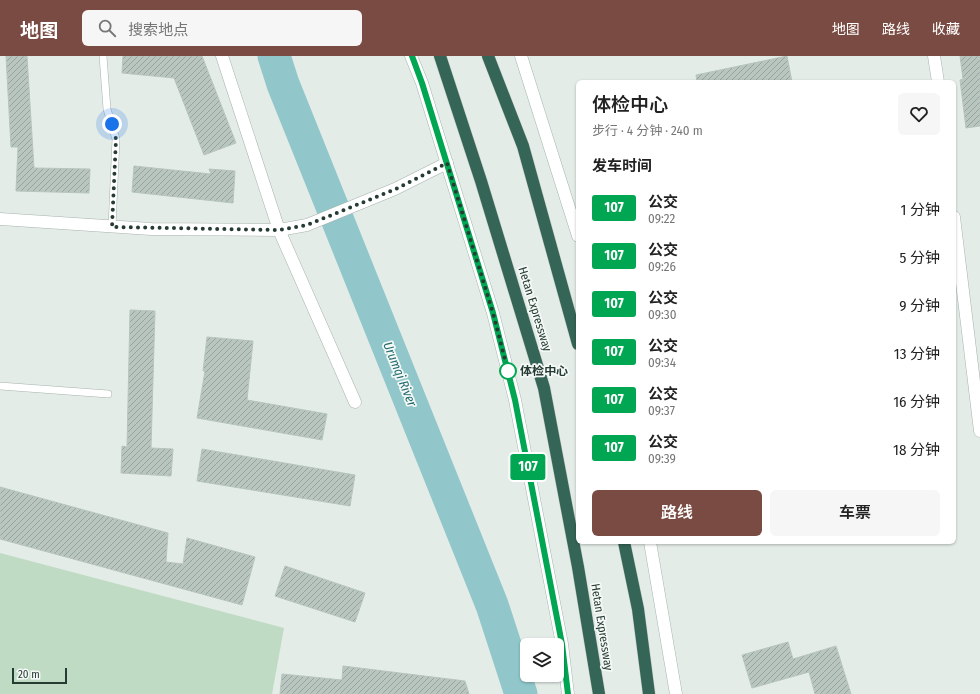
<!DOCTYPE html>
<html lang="zh">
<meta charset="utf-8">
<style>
:root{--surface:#fff;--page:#f6f6f6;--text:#222;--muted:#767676;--accent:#794b42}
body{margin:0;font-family:"Fira Sans Condensed","Noto Sans SC",sans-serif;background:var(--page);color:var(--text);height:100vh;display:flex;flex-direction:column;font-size:15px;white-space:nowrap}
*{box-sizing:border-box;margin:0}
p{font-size:13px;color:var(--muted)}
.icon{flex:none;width:22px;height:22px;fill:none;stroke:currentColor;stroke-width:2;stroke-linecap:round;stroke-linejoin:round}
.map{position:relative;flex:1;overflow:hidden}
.drawer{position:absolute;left:576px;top:24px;width:380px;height:464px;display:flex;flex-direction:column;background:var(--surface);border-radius:6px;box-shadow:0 1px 3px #0004}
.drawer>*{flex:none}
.badge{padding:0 8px;border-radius:3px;font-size:14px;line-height:26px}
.controls{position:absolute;left:520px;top:582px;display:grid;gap:8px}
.controls a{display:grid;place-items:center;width:44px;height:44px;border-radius:6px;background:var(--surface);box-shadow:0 1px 3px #0004;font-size:20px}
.scale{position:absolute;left:12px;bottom:10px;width:55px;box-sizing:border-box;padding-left:4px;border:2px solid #253b33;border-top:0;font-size:11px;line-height:14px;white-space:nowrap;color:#253b33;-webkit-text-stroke:3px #f4f9f6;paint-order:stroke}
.you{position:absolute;width:20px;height:20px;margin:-10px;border:3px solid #fff;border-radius:50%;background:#1a73e8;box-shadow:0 0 0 6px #1a73e833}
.map>.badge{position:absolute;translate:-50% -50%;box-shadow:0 0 0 2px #fff}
h2{padding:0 16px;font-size:15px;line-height:36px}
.round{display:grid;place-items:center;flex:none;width:42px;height:42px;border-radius:6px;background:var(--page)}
.head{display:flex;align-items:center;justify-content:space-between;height:68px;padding:0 16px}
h1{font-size:19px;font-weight:600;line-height:30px}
.action{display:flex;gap:8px;margin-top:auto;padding:8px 16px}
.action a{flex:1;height:46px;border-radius:6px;background:var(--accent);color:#fff;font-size:16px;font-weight:600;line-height:46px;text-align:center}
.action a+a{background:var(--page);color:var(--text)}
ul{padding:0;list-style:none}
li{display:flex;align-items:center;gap:12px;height:48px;padding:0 16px}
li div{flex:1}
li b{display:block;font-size:15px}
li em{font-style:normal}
li .badge{min-width:44px;font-weight:700;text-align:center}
header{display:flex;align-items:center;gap:24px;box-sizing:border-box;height:56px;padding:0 20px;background:var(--accent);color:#fff}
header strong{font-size:19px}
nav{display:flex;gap:22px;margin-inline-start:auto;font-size:14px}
.search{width:280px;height:36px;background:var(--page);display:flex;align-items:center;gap:10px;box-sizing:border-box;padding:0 14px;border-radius:6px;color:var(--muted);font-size:15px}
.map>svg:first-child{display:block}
.grass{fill:#bfdbc4}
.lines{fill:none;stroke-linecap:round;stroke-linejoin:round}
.river{stroke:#91c7cb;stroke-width:33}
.building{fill:url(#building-hatch);stroke:#b7c5be}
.lane-casing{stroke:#a7b3ad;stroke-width:8}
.street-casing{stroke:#a7b3ad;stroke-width:13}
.secondary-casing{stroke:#a3b6ae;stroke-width:13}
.highway-casing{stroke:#c2c8c6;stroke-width:13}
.lane{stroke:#fff;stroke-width:7}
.street{stroke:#fff;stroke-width:12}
.secondary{stroke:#fff;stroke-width:12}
.highway{stroke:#346556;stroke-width:12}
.line-casing{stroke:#fff;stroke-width:9}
.line{stroke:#00a651;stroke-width:6}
.walk{stroke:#253b33;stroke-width:4;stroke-dasharray:0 7.2}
.stop-dot{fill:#fff;stroke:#00a651;stroke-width:2}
.labels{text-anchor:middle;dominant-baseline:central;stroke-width:3.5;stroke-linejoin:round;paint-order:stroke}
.street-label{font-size:12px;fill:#253b33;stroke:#f4f9f6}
.stop-label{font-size:12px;font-weight:bold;fill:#253b33;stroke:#f4f9f6;text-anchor:start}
.water-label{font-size:13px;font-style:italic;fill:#256c71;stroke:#f4f9f6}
</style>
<header>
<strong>地图</strong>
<div class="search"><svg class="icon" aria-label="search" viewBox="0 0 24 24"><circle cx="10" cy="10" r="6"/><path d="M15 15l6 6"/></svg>搜索地点</div>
<nav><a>地图</a><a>路线</a><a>收藏</a></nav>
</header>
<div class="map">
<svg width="980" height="638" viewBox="0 0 980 638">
<defs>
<pattern id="building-hatch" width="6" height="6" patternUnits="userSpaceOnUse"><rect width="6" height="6" fill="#b9c6c0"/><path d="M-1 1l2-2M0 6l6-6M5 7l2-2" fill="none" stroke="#96a29d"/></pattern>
</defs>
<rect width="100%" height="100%" fill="#e4ece7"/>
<!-- grass -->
<polygon class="grass" points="0,497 284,572 272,638 0,638"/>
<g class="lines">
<!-- river -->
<polyline class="river" points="274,0 283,28 492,549 521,638"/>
</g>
<!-- building -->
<g class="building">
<polygon points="6,0 27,0 34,112 90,113 89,137 16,135 18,91 11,91"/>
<polygon points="123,0 202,0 236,87 204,99 174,22 122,17"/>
<polygon points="787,0 792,26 697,26 696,19"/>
<polygon points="960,0 980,0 980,70 966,72 960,24 963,23"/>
<polygon points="134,110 211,118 209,113 235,115 233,147 132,136"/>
<polygon points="130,254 155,255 151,392 173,393 171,420 121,417 122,390 127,391"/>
<polygon points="207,281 253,285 247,344 327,358 322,384 197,362 205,315 203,315"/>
<polygon points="202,393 355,419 350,450 197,425"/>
<polygon points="0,431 168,477 166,506 183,508 187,482 255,501 242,549 0,483"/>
<polygon points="285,510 365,537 355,566 275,540"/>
<polygon points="788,586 793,603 836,590 851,638 815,638 809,616 752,632 742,599"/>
<polygon points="343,610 465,625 469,638 280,638 282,618 342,624"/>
</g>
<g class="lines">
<defs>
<g id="lane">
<polyline points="103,0 107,53 116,83 112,171"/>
<polyline points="0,330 108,338"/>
</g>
<g id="street">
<polyline points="222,0 279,174 355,346"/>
<polyline points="934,0 938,26"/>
<polyline points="954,161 980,375"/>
<polyline points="0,163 151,173 279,174 307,169 395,133 447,107"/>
</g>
<g id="secondary">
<polyline points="411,0 422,27 493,257 515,344 562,588 568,638"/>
<polyline points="521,0 578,180"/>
<polyline points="650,486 676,638"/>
</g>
<g id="highway">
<polyline points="440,0 481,125 544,332 578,511 599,638"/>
<polyline points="488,0 523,90 578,288"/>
<polyline points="624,486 638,553 649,638"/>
</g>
</defs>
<!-- lane casing -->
<use href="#lane" class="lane-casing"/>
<!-- street casing -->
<use href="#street" class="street-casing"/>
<!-- secondary casing -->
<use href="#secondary" class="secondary-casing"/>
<!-- highway casing -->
<use href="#highway" class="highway-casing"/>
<!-- lane -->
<use href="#lane" class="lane"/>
<!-- street -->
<use href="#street" class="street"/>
<!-- secondary -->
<use href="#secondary" class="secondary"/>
<!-- highway -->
<use href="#highway" class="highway"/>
</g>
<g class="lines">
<defs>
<polyline id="line" points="412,0 422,27 493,257 515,344 562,588 568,638"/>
</defs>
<!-- line casing -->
<use href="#line" class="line-casing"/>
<!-- line -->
<use href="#line" class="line"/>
<!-- walk -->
<polyline class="walk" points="112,68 116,83 112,171 279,174 307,169 396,133 447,107 493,257 508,315"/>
</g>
<!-- markers -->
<circle class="stop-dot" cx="508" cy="315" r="8"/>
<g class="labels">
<!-- street labels -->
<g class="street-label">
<text transform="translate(535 253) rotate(73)">Hetan Expressway</text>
<text transform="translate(602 571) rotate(81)">Hetan Expressway</text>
</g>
<!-- stop labels -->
<g class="stop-label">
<text x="520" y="315">体检中心</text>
</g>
<!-- water labels -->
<g class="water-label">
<text transform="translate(400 318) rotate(68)">Urumqi River</text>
</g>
</g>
</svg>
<div class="controls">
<a><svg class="icon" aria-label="layers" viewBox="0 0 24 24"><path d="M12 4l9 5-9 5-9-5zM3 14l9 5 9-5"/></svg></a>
</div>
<div class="scale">20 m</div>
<div class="you" style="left:112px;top:68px"></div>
<b class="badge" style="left:528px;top:411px;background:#00a651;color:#fff">107</b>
<section class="drawer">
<div class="head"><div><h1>体检中心</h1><p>步行 · 4 分钟 · 240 m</p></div><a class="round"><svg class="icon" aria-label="heart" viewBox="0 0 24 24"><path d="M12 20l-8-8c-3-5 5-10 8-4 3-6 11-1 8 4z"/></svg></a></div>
<h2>发车时间</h2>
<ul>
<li><span class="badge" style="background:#00a651;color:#fff">107</span><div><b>公交</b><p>09:22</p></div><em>1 分钟</em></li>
<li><span class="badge" style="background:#00a651;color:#fff">107</span><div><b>公交</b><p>09:26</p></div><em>5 分钟</em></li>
<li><span class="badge" style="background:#00a651;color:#fff">107</span><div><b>公交</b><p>09:30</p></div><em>9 分钟</em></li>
<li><span class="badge" style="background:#00a651;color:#fff">107</span><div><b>公交</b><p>09:34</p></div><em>13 分钟</em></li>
<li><span class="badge" style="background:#00a651;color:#fff">107</span><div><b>公交</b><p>09:37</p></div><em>16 分钟</em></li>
<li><span class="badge" style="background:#00a651;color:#fff">107</span><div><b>公交</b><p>09:39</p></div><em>18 分钟</em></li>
</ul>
<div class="action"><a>路线</a><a>车票</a></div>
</section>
</div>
